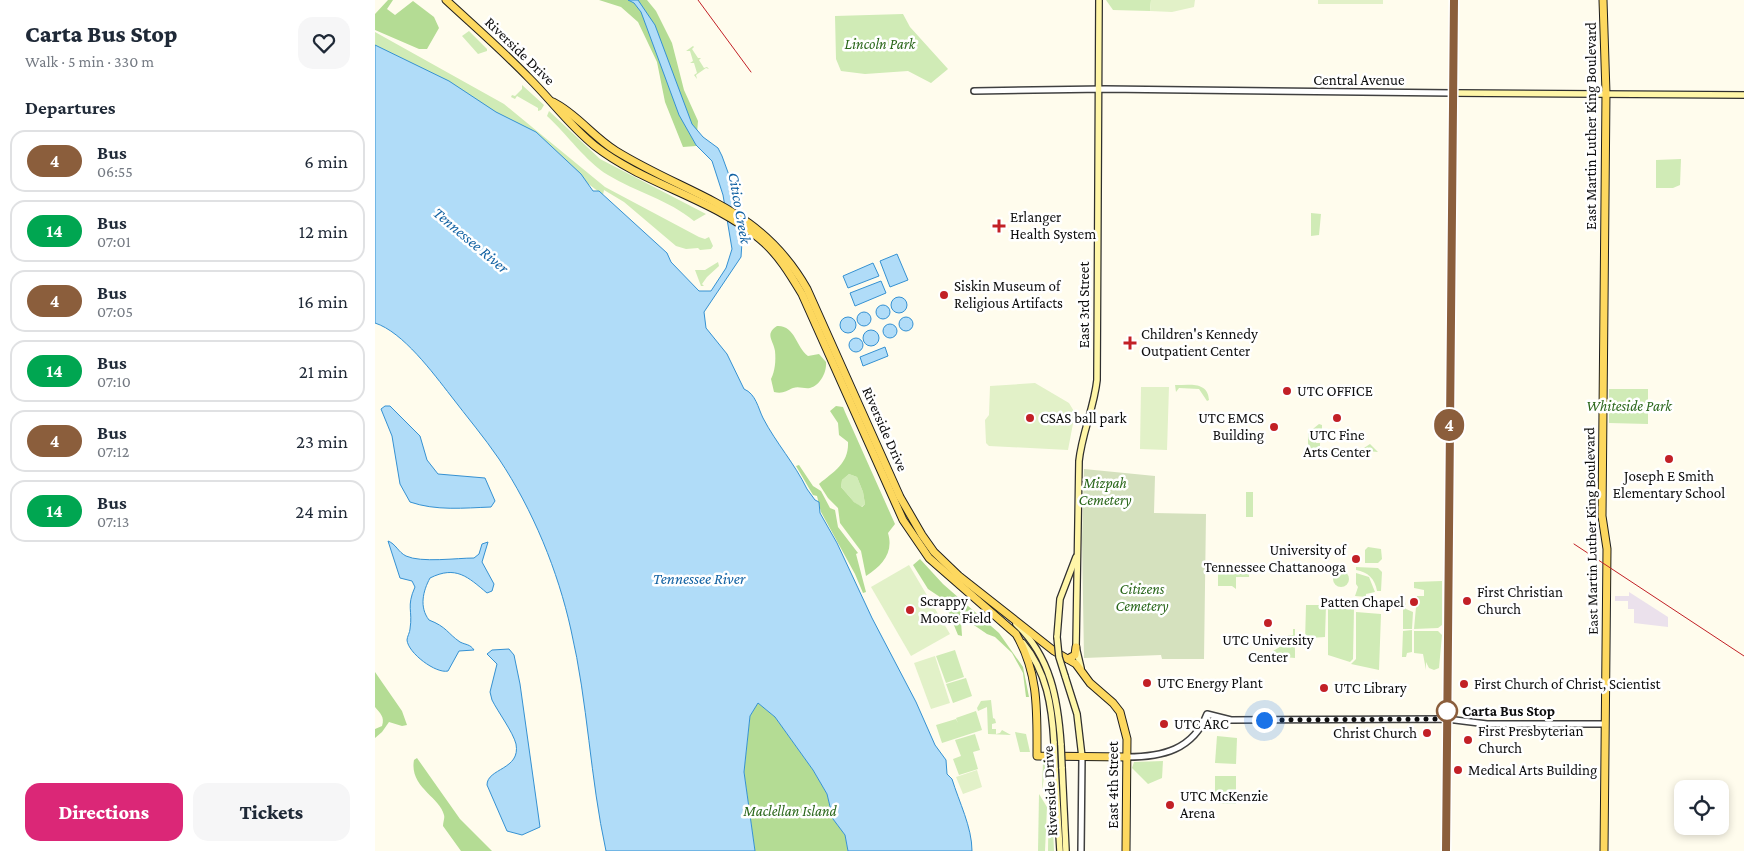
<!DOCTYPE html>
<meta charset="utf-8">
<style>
:root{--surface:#fff;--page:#f6f6f7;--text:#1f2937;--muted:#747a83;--line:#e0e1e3;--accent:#db2777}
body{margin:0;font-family:"Crimson Pro",serif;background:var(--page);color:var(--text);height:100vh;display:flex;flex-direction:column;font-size:19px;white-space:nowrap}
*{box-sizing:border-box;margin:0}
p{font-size:16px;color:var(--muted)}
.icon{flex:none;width:28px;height:28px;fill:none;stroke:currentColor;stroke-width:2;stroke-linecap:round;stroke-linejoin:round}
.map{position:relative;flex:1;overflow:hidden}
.drawer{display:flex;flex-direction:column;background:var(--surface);width:375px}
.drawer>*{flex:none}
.badge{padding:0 10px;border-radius:16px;font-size:18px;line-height:32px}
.buttons{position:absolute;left:1299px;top:780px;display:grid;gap:10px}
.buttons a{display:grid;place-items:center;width:55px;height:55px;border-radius:10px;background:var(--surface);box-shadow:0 2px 8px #0003;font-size:25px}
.you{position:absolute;width:25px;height:25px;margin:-12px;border:4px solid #fff;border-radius:50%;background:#1a73e8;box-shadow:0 0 0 8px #1a73e833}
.map>.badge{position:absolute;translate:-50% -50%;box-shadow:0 0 0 2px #fff}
h2{padding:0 25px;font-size:19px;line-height:45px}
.round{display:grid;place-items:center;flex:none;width:52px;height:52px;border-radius:15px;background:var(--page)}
.overview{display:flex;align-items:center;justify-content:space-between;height:85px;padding:0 25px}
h1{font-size:24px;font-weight:800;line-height:38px}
.button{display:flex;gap:10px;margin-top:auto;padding:10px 25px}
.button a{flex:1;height:58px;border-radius:15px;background:var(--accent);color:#fff;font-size:20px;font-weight:800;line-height:58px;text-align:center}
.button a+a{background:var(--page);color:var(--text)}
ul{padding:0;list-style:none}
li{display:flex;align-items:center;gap:15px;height:62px;margin:0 10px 8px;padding:0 15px;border:2px solid var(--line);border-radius:15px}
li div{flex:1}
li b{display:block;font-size:19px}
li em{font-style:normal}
li .badge{min-width:55px;font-weight:700;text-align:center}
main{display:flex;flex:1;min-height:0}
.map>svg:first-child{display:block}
.industrial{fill:#ebe1ec}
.green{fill:#d0ebb6}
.forest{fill:#b4dc94;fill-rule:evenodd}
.cemetery{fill:#d5e1be}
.pitch{fill:#e2f1c8}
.water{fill:#b0dcf8;stroke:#3591d2}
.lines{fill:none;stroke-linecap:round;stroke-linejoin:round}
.tertiary-casing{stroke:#404040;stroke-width:8}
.secondary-casing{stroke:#2f2f2f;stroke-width:8}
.primary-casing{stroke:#1e1e1e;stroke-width:9}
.tertiary{stroke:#fff;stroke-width:5}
.secondary{stroke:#fff6a8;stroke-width:5.5}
.primary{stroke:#fdd85f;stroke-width:7}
.rail{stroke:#c22026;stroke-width:1}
.secondary-bridge-casing{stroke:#2f2f2f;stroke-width:8;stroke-linecap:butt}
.secondary-bridge{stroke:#fff6a8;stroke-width:5.5}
.line-casing{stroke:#fff;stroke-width:11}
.line{stroke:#8b5e3c;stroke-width:8}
.walk{stroke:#0d0d0d;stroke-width:5;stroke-dasharray:0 9}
.poi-dot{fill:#c22026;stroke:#fff;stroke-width:2}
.stop-dot{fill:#fff;stroke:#8b5e3c;stroke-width:2.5}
.labels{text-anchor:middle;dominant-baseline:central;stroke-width:5;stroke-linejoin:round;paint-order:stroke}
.park-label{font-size:15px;font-style:italic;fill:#2a671b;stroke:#fff}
.street-label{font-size:15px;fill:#0d0d0d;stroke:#fff}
.poi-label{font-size:15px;fill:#0d0d0d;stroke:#fff;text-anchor:start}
.stop-label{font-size:15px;font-weight:bold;fill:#0d0d0d;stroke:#fff;text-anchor:start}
.water-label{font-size:16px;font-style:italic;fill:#1262a3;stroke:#fff}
</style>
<main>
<section class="drawer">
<div class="overview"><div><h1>Carta Bus Stop</h1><p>Walk · 5 min · 330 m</p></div><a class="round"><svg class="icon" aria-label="heart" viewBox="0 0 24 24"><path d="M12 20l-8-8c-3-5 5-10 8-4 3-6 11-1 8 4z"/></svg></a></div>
<h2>Departures</h2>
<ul>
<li><span class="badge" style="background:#8b5e3c;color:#fff">4</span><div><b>Bus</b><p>06:55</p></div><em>6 min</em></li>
<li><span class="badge" style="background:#00a651;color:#fff">14</span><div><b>Bus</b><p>07:01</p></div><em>12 min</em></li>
<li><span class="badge" style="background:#8b5e3c;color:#fff">4</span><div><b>Bus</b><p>07:05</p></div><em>16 min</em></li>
<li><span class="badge" style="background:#00a651;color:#fff">14</span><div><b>Bus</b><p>07:10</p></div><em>21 min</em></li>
<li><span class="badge" style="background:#8b5e3c;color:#fff">4</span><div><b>Bus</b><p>07:12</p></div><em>23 min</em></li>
<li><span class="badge" style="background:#00a651;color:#fff">14</span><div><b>Bus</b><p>07:13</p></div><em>24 min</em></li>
</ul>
<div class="button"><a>Directions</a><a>Tickets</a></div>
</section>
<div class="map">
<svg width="1369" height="851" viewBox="0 0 1369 851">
<rect width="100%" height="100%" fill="#fffced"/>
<!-- industrial -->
<polygon class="industrial" points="1254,592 1293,617 1293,627 1259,623 1259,609 1253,609 1253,601 1240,601 1240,596 1254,596"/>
<!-- green -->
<g class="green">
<polygon points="731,0 776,0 775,11 738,10"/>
<polygon points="528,14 535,27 573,69 556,83 533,71 490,74 466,71 461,59 460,16"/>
<polygon points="94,31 112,49 112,51 103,54 87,36"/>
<polygon points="0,32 129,104 230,187 324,237 330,239 334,237 338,246 336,249 325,250 323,248 311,249 301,246 249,202 229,190 228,195 109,105 0,55"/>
<polygon points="318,46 319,47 317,49 323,58 326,58 324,60 329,68 332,67 334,69 331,68 321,75 322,79 319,75 322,73 319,63 315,63 318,61 315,51 311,51"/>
<polygon points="147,85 169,105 166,110 163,111 163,108 142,96 140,99 136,97 137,95 140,96 147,89"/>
<path d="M174,111L225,159L331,214L319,221C294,200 261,192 233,175C211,162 192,134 172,116Z"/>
<polygon points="1306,159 1305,185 1298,188 1281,188 1281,160"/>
<polygon points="936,213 946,214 944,235 936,236"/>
<polygon points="343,262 344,266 332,277 327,284 329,286 326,286 320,270 330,270"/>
<path d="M800,385C814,385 833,381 834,400L832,401L824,389L804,388L801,392Z"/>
<polygon points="1234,389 1273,389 1273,424 1234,423"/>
<polygon points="944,424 947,425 947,435 942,435 941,443 945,443 945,448 977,452 979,449 989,448 995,444 1003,452 982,450 978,453 933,458 933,433"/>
<polygon points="474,474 482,477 488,492 490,504 486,507 479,502 466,487 467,480"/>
<rect x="871" y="492" width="7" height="25"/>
<polygon points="993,547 1006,549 1007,559 1003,563 990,563 990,550"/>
<path d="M981,567L1003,568L1007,572L1006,591H1002C1000,579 993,572 981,570Z"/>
<polygon points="848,568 874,568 874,577 861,577 861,589 857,586 843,586 843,574 847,572"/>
<circle cx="966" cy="579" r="8"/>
<polygon points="981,573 994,577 1000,592 991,594 991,597 980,596 983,587 981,584"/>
<polygon points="1067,581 1067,625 1063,628 1039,629 1042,596 1049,596 1049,590 1039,588 1039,582"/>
<polygon points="1030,602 1031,609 1038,612 1037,629 1028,629 1028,605"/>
<polygon points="931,605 951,605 950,637 936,638 930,642"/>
<polygon points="958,605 976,605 979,608 978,659 975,662 953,655 953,607"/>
<polygon points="981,612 1006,614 1004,670 976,664 981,659"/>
<polygon points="918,629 920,629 920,658 898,656 898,651 913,642 913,635 918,635"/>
<polygon points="1037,630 1037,652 1032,653 1031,657 1027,657 1028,631"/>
<polygon points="1039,631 1063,631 1067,635 1064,668 1059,670 1054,668 1051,662 1051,670 1048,654 1039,653"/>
<polygon points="580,650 589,677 571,683 561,656"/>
<polygon points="591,678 597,696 578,703 571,684"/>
<polygon points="616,700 618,718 620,719 621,723 617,724 617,729 621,729 621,734 625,733 627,730 636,735 613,734 612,707 603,711 602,708 606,701"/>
<polygon points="601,711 607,730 567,743 561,725 581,719 583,723 581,718"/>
<polygon points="640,732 651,734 655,752 645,752"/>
<polygon points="600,734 605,750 598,752 603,769 584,775 578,759 586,756 580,740"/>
<polygon points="842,736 862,738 861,764 840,763"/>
<polygon points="675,760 679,851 673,851 674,777 669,777 667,791 668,761"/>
<polygon points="788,761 787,778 773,784 757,768 759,762"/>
<polygon points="840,776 861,776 861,804 840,803"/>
<polygon points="664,794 672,807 670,851 663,851"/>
</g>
<!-- forest -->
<g class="forest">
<polygon points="13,0 18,0 12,9 20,15 38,1 59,17 64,28 52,49 44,49 0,30 0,14"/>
<polygon points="224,0 272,0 281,11 297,43 309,90 323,121 321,146 308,147 290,102 282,62 263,22 246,7"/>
<path d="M402,326C420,325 421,347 433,356L444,354L451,362C452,371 446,385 435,388C429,389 424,386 418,388C411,391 408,394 399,392L396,379C400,371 401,361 400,351C399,341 389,334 402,326Z"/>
<path d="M461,406L468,407L470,412L520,524L513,533C519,553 507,566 491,576L486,551L465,523L463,508L453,498L444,484C460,471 474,463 473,442L464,435L463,423L455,411ZM474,474L482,477L488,492L490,504L487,507L479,502L466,487L467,480Z"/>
<polygon points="424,465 438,486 446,491 455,508 460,510 463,527 483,553 481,554 491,592 488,593 480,574 446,512 442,496 438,495 421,466"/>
<polygon points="545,559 568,584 624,633 648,667 654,697 651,697 648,673 637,653 620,637 612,634 590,619 586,621 587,636 583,635 568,599 553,589 538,565"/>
<path d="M0,672L27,711L32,725L27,726L14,722L7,732L0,738V729L7,726C10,717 5,713 0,707Z"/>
<polygon points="383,703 400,717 438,770 452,794 458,819 470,835 473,851 380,851 369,772 375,716"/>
<path d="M42,758L85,819L117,851H86L68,826C68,822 70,818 69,815C65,797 34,787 39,760Z"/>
</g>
<!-- cemetery -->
<polygon class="cemetery" points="709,469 780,476 779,513 831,514 829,659 787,659 786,655 709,658 707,540"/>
<!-- pitch -->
<g class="pitch">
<polygon points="776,0 820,0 819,7 797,12 775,11"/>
<rect x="943" y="0" width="65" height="4"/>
<polygon points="660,383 694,403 700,413 693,450 614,446 611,443 610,420 614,415 615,386"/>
<polygon points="766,387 794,387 792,450 765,449"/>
<polygon points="534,565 575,634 536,656 496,587"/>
<polygon points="560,656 575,703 556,709 539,663"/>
<polygon points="602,770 607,787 588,794 581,777"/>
</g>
<!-- water -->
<g class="water">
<path d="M253,0H263L280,25L317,124L328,137L343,148L347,156L362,197L363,223L367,242L366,257L329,312L331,328L352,354L369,389C381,394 383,408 388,418C401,443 420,464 432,489L440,500L444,502L445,513L462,543L497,618L541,702L560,745L571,760L572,774L577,779C584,802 597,827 597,851H473L470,835L458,819L452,794L438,770L400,717L383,703L375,716L369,772L380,851H231C215,778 213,703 196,630C183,571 158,510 124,459C109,437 92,417 76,396C58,373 28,332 0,323V45L74,81L121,112L161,132L206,174L218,191H224L292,253L296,262L324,291H336L351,268L357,249L348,195L337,161L321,145L304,115L266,12L259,3Z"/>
<polygon points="522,254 533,280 515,287 505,261"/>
<polygon points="498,263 504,276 473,288 468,276"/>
<polygon points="506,281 511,293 480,306 475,293"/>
<circle cx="524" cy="305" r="8"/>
<circle cx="508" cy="312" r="7"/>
<circle cx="489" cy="319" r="7"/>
<circle cx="531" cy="324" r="7"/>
<circle cx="473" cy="325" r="8"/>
<circle cx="515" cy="331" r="7"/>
<circle cx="496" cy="338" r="8"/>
<circle cx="481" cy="345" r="7"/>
<polygon points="510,347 513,356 488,366 485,357"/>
<path d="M10,406H15L45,436L52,460L63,474L110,478L120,501L116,507C89,508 61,511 35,502L25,484L17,436L6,409Z"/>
<path d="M13,541C21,544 23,552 31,556C46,563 82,558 99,558L104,554L107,544L113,542L107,562L119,584L117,591L112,593C93,577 81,565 55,578C48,591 44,607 54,620C72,627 72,633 85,642C91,645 95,644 99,650L84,651L73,671C61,674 33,653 32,640C32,637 35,632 35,629C38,610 31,607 40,587L37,581L25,578Z"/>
<path d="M134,649L139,655L145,684L165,827L147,835L132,831L112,785C112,768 146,770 141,744C138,732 123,712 117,700L115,692L122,664L112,654L117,650Z"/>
</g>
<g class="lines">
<defs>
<g id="tertiary">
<polyline points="599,91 730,89 1078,93"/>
<path d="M752,757C787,757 818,750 832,714L856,720L1072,719L1112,724H1230"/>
<polyline points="706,851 707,757"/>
</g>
<g id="secondary">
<polyline points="1078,93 1369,95"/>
<path d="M641,624C676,657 683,700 686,745"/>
<polyline points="682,637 685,599 701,557"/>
<path d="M648,643C672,672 677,707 679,743"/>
<path d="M706,668L701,647L704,461C707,433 719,408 722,380L724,0"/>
<polyline points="690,676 702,714 707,757"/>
<polyline points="687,767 691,851"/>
<polyline points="680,768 685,851"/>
<polyline points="1071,851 1079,0"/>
</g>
<g id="primary">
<path d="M71,0C99,26 128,51 154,78C177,101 195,126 220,146C270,185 337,198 385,239C403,254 415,274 427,294L528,520L554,558L641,634C664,673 662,713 662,756L752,757"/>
<polyline points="1228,0 1231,93 1227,516 1232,549 1229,851"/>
<path d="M178,102C202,114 218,137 241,151C316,197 385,206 432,289L525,497L547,535L559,552L584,576L679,651L701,664L715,683L738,703L745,712L752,739L751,851"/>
<polyline points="693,659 700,655 701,647"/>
</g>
</defs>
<!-- tertiary casing -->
<use href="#tertiary" class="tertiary-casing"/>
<!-- secondary casing -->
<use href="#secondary" class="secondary-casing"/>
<!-- primary casing -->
<use href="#primary" class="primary-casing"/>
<!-- tertiary -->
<use href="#tertiary" class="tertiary"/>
<!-- secondary -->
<use href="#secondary" class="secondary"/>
<!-- primary -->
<use href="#primary" class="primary"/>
<!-- rail -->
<g class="rail">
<polyline points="323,0 376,72"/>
<polyline points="1199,544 1369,656"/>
</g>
<defs>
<g id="secondary-bridge">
<polyline points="682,637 684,657 690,676"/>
<polyline points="679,743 680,768"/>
<polyline points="686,745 687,767"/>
</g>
</defs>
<!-- secondary-bridge casing -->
<use href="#secondary-bridge" class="secondary-bridge-casing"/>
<!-- secondary-bridge -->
<use href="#secondary-bridge" class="secondary-bridge"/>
</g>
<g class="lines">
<defs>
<polyline id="line" points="1071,851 1079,0"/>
</defs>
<!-- line casing -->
<use href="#line" class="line-casing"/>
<!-- line -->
<use href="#line" class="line"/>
<!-- walk -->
<polyline class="walk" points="889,720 1072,719 1072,711"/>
</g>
<!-- markers -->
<g class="poi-dot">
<path d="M621.5 218.5h5v5h5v5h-5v5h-5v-5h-5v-5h5z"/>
<circle cx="569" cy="295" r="5"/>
<path d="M752.5 335.5h5v5h5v5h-5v5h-5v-5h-5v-5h5z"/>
<circle cx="912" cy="391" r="5"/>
<circle cx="655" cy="418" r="5"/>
<circle cx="962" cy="418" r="5"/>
<circle cx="899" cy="427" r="5"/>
<circle cx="1294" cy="459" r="5"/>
<circle cx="981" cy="559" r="5"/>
<circle cx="1092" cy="601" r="5"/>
<circle cx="1039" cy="602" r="5"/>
<circle cx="535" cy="610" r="5"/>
<circle cx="893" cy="623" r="5"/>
<circle cx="772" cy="683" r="5"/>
<circle cx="1089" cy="684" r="5"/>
<circle cx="949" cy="688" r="5"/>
<circle cx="789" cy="724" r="5"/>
<circle cx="1052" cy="733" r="5"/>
<circle cx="1093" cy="740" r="5"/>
<circle cx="1083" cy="770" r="5"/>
<circle cx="795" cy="805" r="5"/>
</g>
<circle class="stop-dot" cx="1072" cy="711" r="10"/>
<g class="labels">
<!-- park labels -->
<g class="park-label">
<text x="505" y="44">Lincoln Park</text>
<text x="1254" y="406">Whiteside Park</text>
<text x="730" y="483">Mizpah<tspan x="730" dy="17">Cemetery</tspan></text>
<text x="767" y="589">Citizens<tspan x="767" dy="17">Cemetery</tspan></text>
<text x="415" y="811">Maclellan Island</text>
</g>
<!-- street labels -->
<g class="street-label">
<text transform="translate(145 51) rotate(44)">Riverside Drive</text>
<text x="984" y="80">Central Avenue</text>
<text transform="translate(1216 126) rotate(-90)">East Martin Luther King Boulevard</text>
<text transform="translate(709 305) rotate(-90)">East 3rd Street</text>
<text transform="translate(510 429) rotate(66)">Riverside Drive</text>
<text transform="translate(1216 531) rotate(-91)">East Martin Luther King Boulevard</text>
<text transform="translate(738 785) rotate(-90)">East 4th Street</text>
<text transform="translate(675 791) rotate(-93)">Riverside Drive</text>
</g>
<!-- poi labels -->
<g class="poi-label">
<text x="635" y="217">Erlanger<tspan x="635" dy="17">Health System</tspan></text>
<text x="579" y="286">Siskin Museum of<tspan x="579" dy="17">Religious Artifacts</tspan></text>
<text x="766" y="334">Children's Kennedy<tspan x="766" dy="17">Outpatient Center</tspan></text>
<text x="922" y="391">UTC OFFICE</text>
<text x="665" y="418">CSAS ball park</text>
<text x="889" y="418" text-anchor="end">UTC EMCS<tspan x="889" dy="17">Building</tspan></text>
<text x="962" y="435" text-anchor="middle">UTC Fine<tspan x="962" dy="17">Arts Center</tspan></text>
<text x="1294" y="476" text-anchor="middle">Joseph E Smith<tspan x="1294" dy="17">Elementary School</tspan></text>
<text x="971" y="550" text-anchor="end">University of<tspan x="971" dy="17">Tennessee Chattanooga</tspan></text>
<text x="1102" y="592">First Christian<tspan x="1102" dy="17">Church</tspan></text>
<text x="545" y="601">Scrappy<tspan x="545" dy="17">Moore Field</tspan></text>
<text x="1029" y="602" text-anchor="end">Patten Chapel</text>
<text x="893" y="640" text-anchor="middle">UTC University<tspan x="893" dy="17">Center</tspan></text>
<text x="782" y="683">UTC Energy Plant</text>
<text x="1099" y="684">First Church of Christ, Scientist</text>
<text x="959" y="688">UTC Library</text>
<text x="799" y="724">UTC ARC</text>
<text x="1103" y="731">First Presbyterian<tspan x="1103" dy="17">Church</tspan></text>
<text x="1042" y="733" text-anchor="end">Christ Church</text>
<text x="1093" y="770">Medical Arts Building</text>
<text x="805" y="796">UTC McKenzie<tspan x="805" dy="17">Arena</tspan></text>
</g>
<!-- stop labels -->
<g class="stop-label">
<text x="1087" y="711">Carta Bus Stop</text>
</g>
<!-- water labels -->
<g class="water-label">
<text transform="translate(365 208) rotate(80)">Citico Creek</text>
<text transform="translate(96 240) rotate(40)">Tennessee River</text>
<text x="324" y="578">Tennessee River</text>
</g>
</g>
</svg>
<div class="buttons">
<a><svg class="icon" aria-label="locate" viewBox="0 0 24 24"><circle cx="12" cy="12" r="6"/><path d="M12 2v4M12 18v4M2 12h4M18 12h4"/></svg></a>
</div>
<div class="you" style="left:889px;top:720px"></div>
<b class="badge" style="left:1074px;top:425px;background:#8b5e3c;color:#fff">4</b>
</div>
</main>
